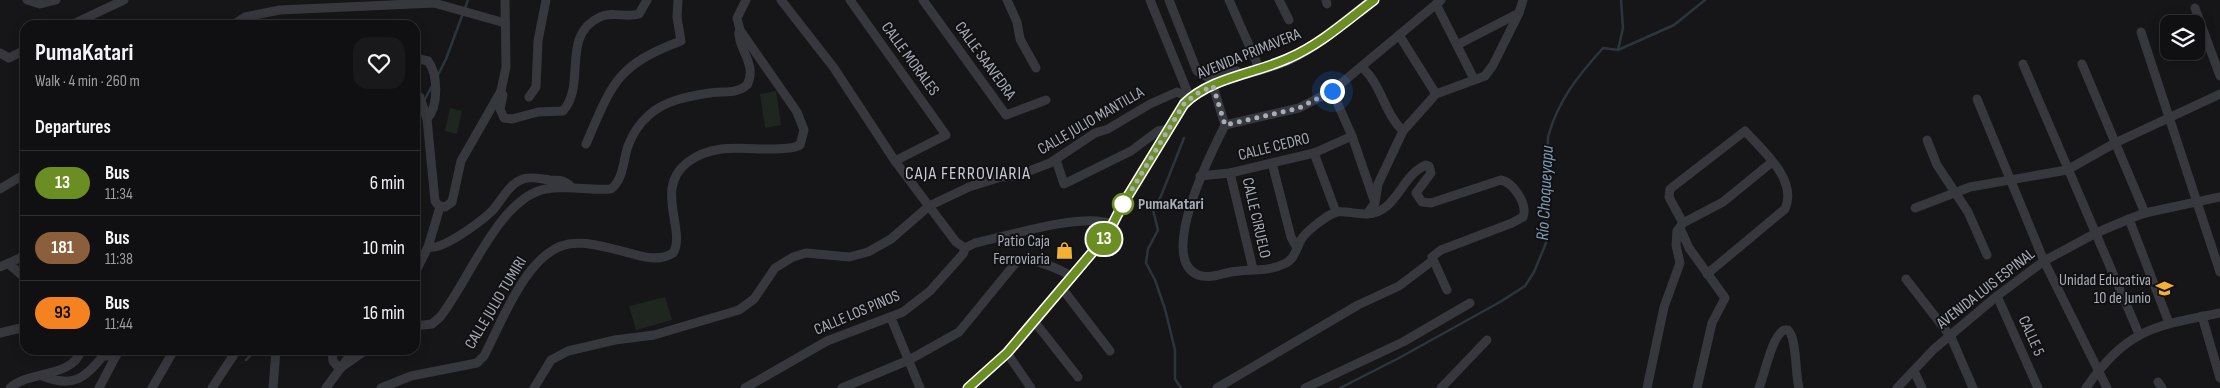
<!DOCTYPE html>
<meta charset="utf-8">
<style>
:root{--surface:#101012;--page:#19191b;--text:#f1f3f6;--muted:#9c9d9f;--line:#303032}
body{margin:0;font-family:"Sofia Sans Condensed",sans-serif;background:var(--page);color:var(--text);height:100vh;display:flex;flex-direction:column;font-size:19px;white-space:nowrap}
*{box-sizing:border-box;margin:0}
p{font-size:16px;color:var(--muted)}
.icon{flex:none;width:28px;height:28px;fill:none;stroke:currentColor;stroke-width:2;stroke-linecap:round;stroke-linejoin:round}
.map{position:relative;flex:1;overflow:hidden}
.details{position:absolute;left:20px;top:20px;width:400px;height:335px;display:flex;flex-direction:column;background:var(--surface);border-radius:15px;box-shadow:0 2px 12px #0003,0 0 0 1px var(--line)}
.details>*{flex:none}
.badge{padding:0 10px;border-radius:16px;font-size:18px;line-height:32px}
.fabs{position:absolute;left:2160px;top:15px;display:grid;gap:10px}
.fabs a{display:grid;place-items:center;width:45px;height:45px;border-radius:10px;background:var(--surface);box-shadow:0 2px 12px #0003,0 0 0 1px var(--line);font-size:25px}
.you{position:absolute;width:25px;height:25px;margin:-12px;border:4px solid #fff;border-radius:50%;background:#1a73e8;box-shadow:0 0 0 8px #1a73e833}
.map>.badge{position:absolute;translate:-50% -50%;box-shadow:0 0 0 2px #fff}
h2{padding:0 15px;font-size:19px;line-height:45px}
.round{display:grid;place-items:center;flex:none;width:52px;height:52px;border-radius:15px;background:var(--page)}
.overview{display:flex;align-items:center;justify-content:space-between;height:85px;padding:0 15px}
h1{font-size:24px;font-weight:700;line-height:38px}
ul{padding:0;list-style:none}
li{display:flex;align-items:center;gap:15px;height:65px;padding:0 15px;border-top:1px solid var(--line)}
li div{flex:1}
li b{display:block;font-size:19px}
li em{font-style:normal}
li .badge{min-width:55px;font-weight:700;text-align:center}
.map>svg:first-child{display:block}
.green{fill:#1e261f}
.lines{fill:none;stroke-linecap:round;stroke-linejoin:round}
.stream{stroke:#2c353c;stroke-width:2.5}
.minor{stroke:#37383d;stroke-width:9}
.major{stroke:#53555c;stroke-width:11}
.line-casing{stroke:#fff;stroke-width:11}
.line{stroke:#6b8e23;stroke-width:8}
.walk{stroke:#a8adb8;stroke-width:5;stroke-dasharray:0 9}
.stop-dot{fill:#fff;stroke:#6b8e23;stroke-width:2.5}
.labels{text-anchor:middle;dominant-baseline:central;stroke-width:4;stroke-linejoin:round;paint-order:stroke}
.street-label{font-size:16px;fill:#a8adb8;stroke:#111113}
.stop-label{font-size:16px;font-weight:bold;fill:#a8adb8;stroke:#111113;text-anchor:start}
.poi-label{font-size:16px;fill:#a8adb8;stroke:#111113;text-anchor:end}
.neighbourhood-label{font-size:18px;letter-spacing:1px;fill:#c9ccd4;stroke:#111113}
.water-label{font-size:18px;font-style:italic;fill:#7f9bb3;stroke:#111113}
</style>
<div class="map">
<svg width="2220" height="388" viewBox="0 0 2220 388">
<rect width="100%" height="100%" fill="#161618"/>
<!-- green -->
<g class="green">
<polygon points="776,91 781,125 765,128 760,94"/>
<polygon points="450,108 462,111 457,134 445,131"/>
<polygon points="665,297 672,320 636,330 629,306"/>
</g>
<g class="lines">
<!-- stream -->
<g class="stream">
<polyline points="1618,50 1623,28 1621,0"/>
<polyline points="437,77 446,59 468,0"/>
<polyline points="424,101 432,86"/>
<polyline points="415,114 421,106"/>
<polyline points="246,360 256,350"/>
<polyline points="1181,388 1175,379 1175,350 1165,309 1155,280 1146,263 1148,249 1158,230 1153,210 1161,196 1184,138"/>
<path d="M1340,388L1399,358L1500,302L1525,286L1534,272L1546,243L1548,137C1558,100 1578,76 1603,48L1618,50L1674,25L1705,0"/>
</g>
<!-- minor -->
<g class="minor">
<polyline points="27,0 40,4 56,0"/>
<polyline points="781,0 834,68 895,161 956,242 965,248"/>
<polyline points="850,0 946,135 895,161"/>
<polyline points="923,0 1006,115 1046,100"/>
<polyline points="1007,0 1017,22 1020,39 1036,68"/>
<polyline points="1150,0 1190,98"/>
<polyline points="1169,0 1197,71 1209,78 1237,71"/>
<polyline points="1229,0 1260,70"/>
<polyline points="1279,0 1289,20"/>
<polyline points="1326,0 1327,4"/>
<polyline points="1436,4 1474,79"/>
<polyline points="2195,8 2220,76"/>
<polyline points="71,25 124,0"/>
<polyline points="233,25 245,17 280,10 434,3 505,23"/>
<polyline points="2141,32 2220,272"/>
<polyline points="1399,35 1436,94"/>
<polyline points="1457,45 1519,13"/>
<polyline points="0,53 9,58 25,50"/>
<path d="M415,58L428,61C438,74 439,106 427,119"/>
<polyline points="2023,64 2139,334"/>
<polyline points="2082,64 2145,213"/>
<path d="M1363,68C1382,86 1384,113 1403,131"/>
<polyline points="1213,86 1225,125"/>
<polyline points="1332,91 1352,136 1374,200"/>
<polyline points="415,94 420,97 427,119 435,201 438,205 445,207 452,202 461,161 501,91 506,67 505,0"/>
<path d="M503,95L500,109L504,118L512,119L538,112L563,111C587,84 560,35 600,17C612,11 626,18 639,14L647,0"/>
<polyline points="529,97 536,87 538,41 546,0"/>
<polyline points="1977,99 2044,261 2107,388"/>
<path d="M1225,125C1212,151 1157,258 1198,275C1210,279 1220,274 1231,272C1249,269 1268,272 1284,264C1295,259 1296,249 1301,240C1305,232 1328,214 1337,212C1345,211 1357,214 1367,214L1375,203L1378,184L1403,131L1436,94L1485,76L1493,65L1519,13L1523,0"/>
<polyline points="1225,125 1299,108 1332,91 1441,0"/>
<polyline points="1927,140 1937,165 1968,212 1987,255"/>
<path d="M586,144C612,84 616,65 681,41L677,17L678,0"/>
<polyline points="1314,153 1336,212"/>
<polyline points="1056,160 1064,184 1131,151 1158,131 1169,129"/>
<polyline points="1272,163 1291,237 1297,248"/>
<polyline points="1230,173 1253,269"/>
<polyline points="1200,176 1230,173 1314,153 1352,136"/>
<polyline points="0,189 25,174"/>
<polyline points="1915,208 1970,187 2067,170 2115,143 2220,94"/>
<path d="M1367,214C1397,213 1401,175 1426,165L1429,166L1431,173L1416,193L1422,202L1431,203L1501,180C1514,183 1528,205 1523,217L1512,223L1441,250L1432,257L1447,290"/>
<polyline points="2129,219 2169,323"/>
<path d="M1683,223L1669,197L1670,189L1745,131C1763,151 1798,180 1785,209L1707,274"/>
<polyline points="1680,228 1689,248 1725,298 1712,323 1697,388"/>
<path d="M428,247C442,251 480,222 491,212C501,202 508,184 523,179C532,176 541,179 550,180C558,180 566,180 571,187"/>
<path d="M965,248L975,243C1008,236 1083,212 1112,224"/>
<polyline points="9,264 25,278"/>
<polyline points="0,267 20,258 25,253"/>
<polyline points="415,273 428,247 440,207"/>
<polyline points="1906,279 1951,337 1973,388"/>
<polyline points="1061,287 1110,351"/>
<polyline points="1997,296 2038,388"/>
<polyline points="2202,316 2220,378"/>
<polyline points="891,318 920,388"/>
<polyline points="1034,321 1078,377"/>
<path d="M415,326L432,324L440,317C468,283 499,197 546,189C568,185 590,191 611,189C624,179 623,160 628,146C632,135 640,123 649,115C665,100 690,96 710,93C723,91 737,94 747,85C758,65 737,47 739,32"/>
<polyline points="0,333 25,327"/>
<polyline points="332,350 333,361 338,367 343,366 366,350"/>
<polyline points="1007,353 1031,388"/>
<polyline points="1914,371 1922,388"/>
<path d="M42,376C73,388 84,379 103,356H116"/>
<polyline points="2158,382 2162,388"/>
<path d="M10,388C30,370 73,378 81,350"/>
<polyline points="99,388 119,350"/>
<polyline points="152,388 174,350"/>
<polyline points="212,388 237,350"/>
<polyline points="273,388 276,350"/>
<polyline points="326,388 354,350"/>
<path d="M381,388L411,376L477,363L484,356C502,322 527,251 569,244C590,241 612,249 633,254C646,258 661,261 673,253C687,231 653,188 688,162C715,142 746,150 777,149C785,148 793,149 800,145L804,130L797,112L740,30L737,18L746,0"/>
<polyline points="534,388 551,360 568,351 615,340 654,335 739,310 754,299 775,268 793,257 806,253 849,257 868,252 891,239 929,206 969,187 1001,177 1016,176 1050,163 1095,133 1108,129 1150,104 1177,92 1190,98"/>
<polyline points="745,388 827,341 903,312 930,291 963,254 965,248"/>
<path d="M842,388L909,360L959,332L1018,260C1027,256 1061,269 1070,276"/>
<polyline points="1217,388 1358,305 1399,286 1432,261"/>
<polyline points="1305,388 1403,342 1470,303"/>
<polyline points="1441,388 1487,340"/>
<polyline points="1647,388 1664,307 1680,263 1676,245 1677,231 1683,223 1723,202 1772,162"/>
<path d="M1759,388C1765,373 1772,336 1784,330H1788C1797,338 1795,373 1799,388"/>
<polyline points="1897,388 1934,349 1997,296 2044,261 2096,233 2129,219 2145,213 2220,197"/>
<path d="M2086,388C2126,329 2154,326 2220,313"/>
</g>
<!-- major -->
<path class="major" d="M968,388L1007,353L1107,235L1123,204L1184,104C1211,77 1255,74 1289,59C1320,44 1346,21 1373,0"/>
</g>
<g class="lines">
<defs>
<path id="line" d="M968,388L1007,353L1107,235L1123,204L1184,104C1211,77 1255,74 1289,58C1321,44 1346,21 1374,0"/>
</defs>
<!-- line casing -->
<use href="#line" class="line-casing"/>
<!-- line -->
<use href="#line" class="line"/>
<!-- walk -->
<polyline class="walk" points="1123,204 1184,104 1196,94 1213,86 1225,125 1299,108 1332,91"/>
</g>
<!-- icons -->
<defs>
<symbol id="shop-bare" viewBox="-9 -9 18 18"><path d="M-5-2.5h2.3a2.7 3.5 0 0 1 5.4 0H5L5.5 6h-11ZM-1.5-2.5h3a1.5 2.3 0 0 0-3 0Z" fill="#f2b134" stroke="#111113" stroke-width="2.5" paint-order="stroke"/></symbol>
<symbol id="school-bare" viewBox="-9 -9 18 18"><path d="M0-5L7-2L0 1L-7-2ZM-4 1L0 2.5L4 1V4Q0 6-4 4Z" fill="#f2b134" stroke="#111113" stroke-width="2.5" paint-order="stroke"/></symbol>
</defs>
<g fill-rule="evenodd">
<use href="#shop-bare" x="1052" y="238" width="25" height="25"/>
<use href="#school-bare" x="2152" y="276" width="25" height="25"/>
</g>
<!-- markers -->
<circle class="stop-dot" cx="1123" cy="204" r="10"/>
<g class="labels">
<!-- street labels -->
<g class="street-label">
<text transform="translate(1249 54) rotate(-22)">AVENIDA PRIMAVERA</text>
<text transform="translate(910 59) rotate(54)">CALLE MORALES</text>
<text transform="translate(985 61) rotate(54)">CALLE SAAVEDRA</text>
<text transform="translate(1091 121) rotate(-30)">CALLE JULIO MANTILLA</text>
<text transform="translate(1274 147) rotate(-14)">CALLE CEDRO</text>
<text transform="translate(1256 218) rotate(77)">CALLE CIRUELO</text>
<text transform="translate(1986 289) rotate(-38)">AVENIDA LUIS ESPINAL</text>
<text transform="translate(496 303) rotate(-59)">CALLE JULIO TUMIRI</text>
<text transform="translate(857 313) rotate(-23)">CALLE LOS PINOS</text>
<text transform="translate(2031 336) rotate(66)">CALLE 5</text>
</g>
<!-- stop labels -->
<g class="stop-label">
<text x="1138" y="204">PumaKatari</text>
</g>
<!-- poi labels -->
<g class="poi-label">
<text x="1050" y="241">Patio Caja<tspan x="1050" dy="18">Ferroviaria</tspan></text>
<text x="2151" y="280">Unidad Educativa<tspan x="2151" dy="18">10 de Junio</tspan></text>
</g>
<!-- neighbourhood labels -->
<g class="neighbourhood-label">
<text x="968" y="173">CAJA FERROVIARIA</text>
</g>
<!-- water labels -->
<g class="water-label">
<text transform="translate(1545 193) rotate(-87)">Río Choqueyapu</text>
</g>
</g>
</svg>
<div class="fabs">
<a><svg class="icon" aria-label="layers" viewBox="0 0 24 24"><path d="M12 4l9 5-9 5-9-5zM3 14l9 5 9-5"/></svg></a>
</div>
<div class="you" style="left:1332px;top:91px"></div>
<b class="badge" style="left:1104px;top:239px;background:#6b8e23;color:#fff">13</b>
<section class="details">
<div class="overview"><div><h1>PumaKatari</h1><p>Walk · 4 min · 260 m</p></div><a class="round"><svg class="icon" aria-label="heart" viewBox="0 0 24 24"><path d="M12 20l-8-8c-3-5 5-10 8-4 3-6 11-1 8 4z"/></svg></a></div>
<h2>Departures</h2>
<ul>
<li><span class="badge" style="background:#6b8e23;color:#fff">13</span><div><b>Bus</b><p>11:34</p></div><em>6 min</em></li>
<li><span class="badge" style="background:#8b5e3c;color:#fff">181</span><div><b>Bus</b><p>11:38</p></div><em>10 min</em></li>
<li><span class="badge" style="background:#f58220;color:#111">93</span><div><b>Bus</b><p>11:44</p></div><em>16 min</em></li>
</ul>
</section>
</div>
